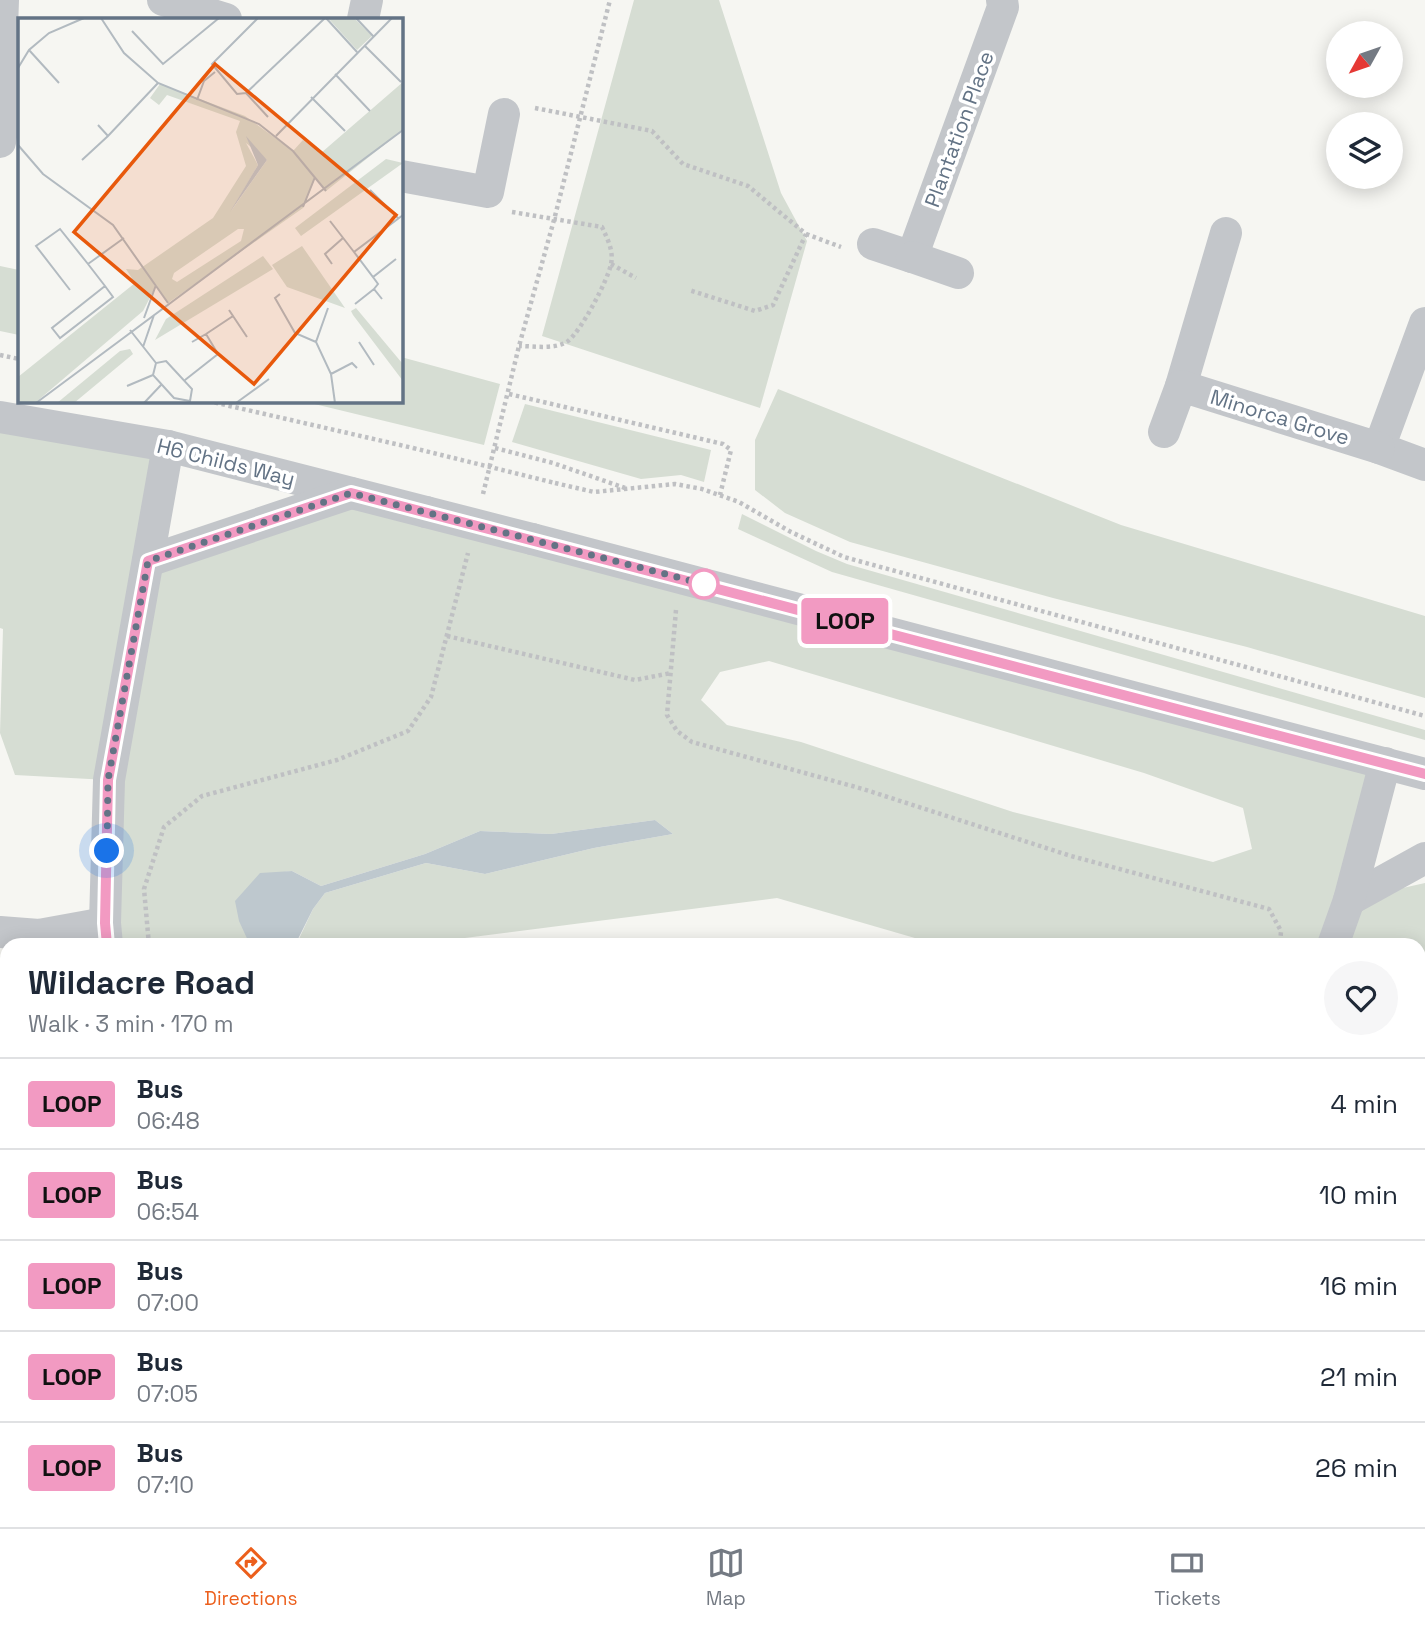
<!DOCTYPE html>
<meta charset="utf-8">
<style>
:root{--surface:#fff;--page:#f6f6f7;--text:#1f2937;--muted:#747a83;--line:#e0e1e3;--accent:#ec5f1c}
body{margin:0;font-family:"Space Grotesk",sans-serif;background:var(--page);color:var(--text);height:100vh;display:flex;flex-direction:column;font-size:26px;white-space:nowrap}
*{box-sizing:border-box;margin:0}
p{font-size:23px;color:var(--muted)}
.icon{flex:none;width:38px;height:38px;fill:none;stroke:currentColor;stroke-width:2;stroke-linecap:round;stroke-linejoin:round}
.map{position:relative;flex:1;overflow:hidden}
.details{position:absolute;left:0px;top:938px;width:1426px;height:590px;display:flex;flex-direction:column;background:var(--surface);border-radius:21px 21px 0 0;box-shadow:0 4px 18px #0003}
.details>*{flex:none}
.badge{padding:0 14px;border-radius:5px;font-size:24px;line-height:46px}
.needle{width:46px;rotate:230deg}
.buttons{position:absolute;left:1326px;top:21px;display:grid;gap:14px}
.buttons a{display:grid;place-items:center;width:77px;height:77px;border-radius:50%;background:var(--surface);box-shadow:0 4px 18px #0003;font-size:35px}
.you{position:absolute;width:35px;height:35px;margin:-18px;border:5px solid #fff;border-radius:50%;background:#1a73e8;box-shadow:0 0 0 10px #1a73e833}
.map>.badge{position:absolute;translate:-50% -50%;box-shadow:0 0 0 4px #fff}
.round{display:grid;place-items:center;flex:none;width:74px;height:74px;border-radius:37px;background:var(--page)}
.summary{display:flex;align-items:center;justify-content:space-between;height:119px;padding:0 28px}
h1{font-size:33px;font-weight:600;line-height:52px}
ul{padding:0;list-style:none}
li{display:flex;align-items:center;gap:21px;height:91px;padding:0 28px;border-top:2px solid var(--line)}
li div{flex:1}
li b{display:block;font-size:26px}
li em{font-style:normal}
li .badge{min-width:77px;font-weight:700;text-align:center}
.tabs{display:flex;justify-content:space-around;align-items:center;height:98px;border-top:2px solid var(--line);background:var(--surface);font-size:19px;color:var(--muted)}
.tabs a{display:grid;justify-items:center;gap:4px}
.tabs .current{color:var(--accent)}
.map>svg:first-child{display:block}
.built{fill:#e6e7e5}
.green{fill:#d6ddd3;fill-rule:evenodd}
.water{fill:#bec8ce}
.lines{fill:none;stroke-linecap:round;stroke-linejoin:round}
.path{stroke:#bfc0c3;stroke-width:4.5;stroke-dasharray:3.5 3.5;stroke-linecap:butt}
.minor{stroke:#c3c6ca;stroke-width:32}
.path-bridge{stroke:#bfc0c3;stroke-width:4.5;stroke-dasharray:3.5 3.5;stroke-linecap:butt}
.minor-bridge{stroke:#c3c6ca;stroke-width:32}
.line-casing{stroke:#fff;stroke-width:16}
.line{stroke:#f29ac2;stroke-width:10}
.walk{stroke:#637385;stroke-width:7;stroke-dasharray:0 12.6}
.stop-dot{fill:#fff;stroke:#f29ac2;stroke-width:3.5}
.labels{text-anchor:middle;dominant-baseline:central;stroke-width:7;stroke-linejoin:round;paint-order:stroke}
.street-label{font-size:21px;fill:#637385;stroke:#fff}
.inset-road{fill:none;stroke:#b2bac0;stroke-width:2}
.view{fill:#e8590c;fill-opacity:0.15;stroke:#e8590c;stroke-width:3.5}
.inset-edge{fill:none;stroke:#637385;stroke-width:3.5}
</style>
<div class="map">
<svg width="1425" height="1527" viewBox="0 0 1425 1527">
<rect width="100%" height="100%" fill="#f6f6f2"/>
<!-- built -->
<polygon class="built" points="1422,1011 1425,1011 1425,1527 1379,1527 1379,1521 1419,1521 1419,1020"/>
<!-- green -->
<g class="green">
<polygon points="634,0 719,0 781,193 807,241 760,408 542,336"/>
<polygon points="0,266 19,270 19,335 0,331"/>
<polygon points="401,357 500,384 484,445 302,401 401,401"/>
<polygon points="778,389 1121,525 1425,616 1425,698 1247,647 1053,598 850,542 785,513 755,490 755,440"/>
<polygon points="525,404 711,450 704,482 681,475 641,479 512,442"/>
<path d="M0,417L168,446L148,560L351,493L1385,763L1349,900L1425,883V1011H1422L1419,1020V945H939L777,898L410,945H296L313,909L325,893L426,863L485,874L594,848L673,834L655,820L551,834L480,831L425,854L321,886L292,871L277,873L246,935L250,945H107L108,780L15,775L0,733L3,629L0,628ZM769,661L1144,773L1243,808L1252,849L1213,862L1013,812L801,742L727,725L701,700L720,672Z"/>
<polygon points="742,514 816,551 847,564 1425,730 1425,740 832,572 738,529"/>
</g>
<!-- water -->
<polygon class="water" points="655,820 673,834 594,848 485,874 426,863 325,893 313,909 295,945 250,945 239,921 235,901 260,873 292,871 321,886 425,854 480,831 551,834"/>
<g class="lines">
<!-- path -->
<g class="path">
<polyline points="535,108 652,131 683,164 748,186 806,234 773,305 755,311 689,290"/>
<path d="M512,212L602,227C607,238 614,251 611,264C608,280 581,331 568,341C555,350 534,346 519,346"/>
<polyline points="806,234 841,247"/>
<polyline points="611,264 636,278"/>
<polyline points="0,355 19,359"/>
<polyline points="509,394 723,444 731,450 720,495"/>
<polyline points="208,401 413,448"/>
<polyline points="495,448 553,463 625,488"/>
<polyline points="555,483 594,492 675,484 702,489 739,502 791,532 844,557 1425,716"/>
<polyline points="483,494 519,346 554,220 610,0"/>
<polyline points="676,610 667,715 677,731 692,742 863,789 1071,856 1269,909 1281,931 1280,945"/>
<polyline points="447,636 635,680 671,673"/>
<polyline points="149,945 144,889 164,827 202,796 337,760 408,731 431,697 468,553"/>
<polyline points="321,1521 323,1527"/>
<polyline points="1177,1521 1177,1527"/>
</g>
<!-- minor -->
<g class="minor">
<polyline points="163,0 226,19"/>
<polyline points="363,19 367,0"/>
<polyline points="0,142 11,80 2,29 3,0"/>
<polyline points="401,176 488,192 504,114"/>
<polyline points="873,244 912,257 1003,7 1002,0"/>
<polyline points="912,257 958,273"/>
<polyline points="1425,323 1379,448 1425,465"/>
<polyline points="1181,386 1226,233"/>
<polyline points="0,417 168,446 426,512"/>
<polyline points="1164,432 1181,386 1379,448"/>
<polyline points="532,539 1425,774"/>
<polyline points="148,561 351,493"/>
<polyline points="1349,900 1425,858"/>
<polyline points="0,932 39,935 105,923"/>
<polyline points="107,945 105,923 109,780 168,446"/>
<polyline points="1333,945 1349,900 1385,763"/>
<polyline points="0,1250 7,1251"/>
<polyline points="1419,1299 1425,1301"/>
<polyline points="276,1521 279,1527"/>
<polyline points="35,1527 36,1521"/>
<polyline points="1219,1527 1220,1521"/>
</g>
<!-- path-bridge -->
<polyline class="path-bridge" points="413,448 555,483"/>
<!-- minor-bridge -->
<polyline class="minor-bridge" points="426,512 532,539"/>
</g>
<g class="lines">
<defs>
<polyline id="line" points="107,945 105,923 108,780 148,561 351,493 1425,774"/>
</defs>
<!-- line casing -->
<use href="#line" class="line-casing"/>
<!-- line -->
<use href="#line" class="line"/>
<!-- walk -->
<polyline class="walk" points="107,851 108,780 148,561 351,493 704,584"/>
</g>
<!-- markers -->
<circle class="stop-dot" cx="704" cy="584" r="14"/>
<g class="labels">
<!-- street labels -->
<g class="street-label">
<text transform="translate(959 129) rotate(-70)">Plantation Place</text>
<text transform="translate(1280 417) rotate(17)">Minorca Grove</text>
<text transform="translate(226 462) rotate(14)">H6 Childs Way</text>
</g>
</g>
<!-- overview -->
<g transform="translate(18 18)">
<rect width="385" height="385" fill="#f6f6f2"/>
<path d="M310,0H336L354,18L339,32ZM385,64V112L308,173L297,160L285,190L150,285L138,268L125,293L17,385H0V359L117,265L108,251L120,252L195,200L228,148L218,114L222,103L149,77L141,87L132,80L142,66L227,98L275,133L285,122L303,135ZM228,125L249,142L213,193L240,147ZM220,211H226L223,223L159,264L154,261L156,255ZM368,141L385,145L283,218L277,210ZM284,228L327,290L269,269L254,247ZM245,238L255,251L137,322L148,301ZM338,290L384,345L385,363L335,297L333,293ZM112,331L115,336L56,385H39L102,333Z" fill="#d6ddd3" fill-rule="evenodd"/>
<path d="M228,118L249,142L212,194L240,147Z" fill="#bec8ce"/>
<path class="inset-road" d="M83,0L106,35L140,65L241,106L275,133L308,173M240,0L194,46L219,76L228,75L307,0M308,0L339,34M338,0L355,18M114,13L145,46L201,0M346,27L383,64M11,32L41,65M0,50L11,32L31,15L66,0M317,56L352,93M228,75L250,99M293,79L327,113M179,82L186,63L197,54M80,107L90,118L140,65M258,118L374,0M0,127L25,156L95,207L150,285M64,142L90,118M352,172L381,201M285,189L297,159M312,203L336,234M378,241L355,259L336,234L385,197M70,246L87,268L95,279L42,320L34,310L87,268M314,246L307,236L325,220M355,259L360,266L356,271L364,281M52,272L18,228L42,211L70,246L106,220M262,276L257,280L277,315L298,324M337,286L356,271M310,290L298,324L313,356L317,385M215,298L229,319M126,300L138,267M112,312L138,345M188,316L215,298L211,292M341,324L356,347M125,329L136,297M148,343L174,371L172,383L156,380L135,357L138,345ZM313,356L334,345L339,350M167,362L200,336L188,316L174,324M109,368L135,357M18,385L385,112M126,385L143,367M218,385L251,361"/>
<path class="view" d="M197,46L378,197L236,366L56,214Z"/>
<rect width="385" height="385" class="inset-edge"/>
</g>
</svg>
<div class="buttons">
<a><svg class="needle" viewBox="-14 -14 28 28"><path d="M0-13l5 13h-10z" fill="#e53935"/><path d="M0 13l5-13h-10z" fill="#747a83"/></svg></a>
<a><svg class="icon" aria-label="layers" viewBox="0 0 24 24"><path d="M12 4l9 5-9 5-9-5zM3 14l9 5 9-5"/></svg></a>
</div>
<div class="you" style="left:107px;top:851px"></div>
<b class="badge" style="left:845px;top:621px;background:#f29ac2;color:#111">LOOP</b>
<section class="details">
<div class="summary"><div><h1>Wildacre Road</h1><p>Walk · 3 min · 170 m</p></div><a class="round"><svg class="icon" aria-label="heart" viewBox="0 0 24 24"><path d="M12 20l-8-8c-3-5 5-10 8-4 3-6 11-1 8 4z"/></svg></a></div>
<ul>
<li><span class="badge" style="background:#f29ac2;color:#111">LOOP</span><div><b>Bus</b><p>06:48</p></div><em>4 min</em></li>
<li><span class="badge" style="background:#f29ac2;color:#111">LOOP</span><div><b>Bus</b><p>06:54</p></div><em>10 min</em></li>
<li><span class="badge" style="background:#f29ac2;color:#111">LOOP</span><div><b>Bus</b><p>07:00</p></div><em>16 min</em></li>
<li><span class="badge" style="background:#f29ac2;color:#111">LOOP</span><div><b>Bus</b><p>07:05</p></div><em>21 min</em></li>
<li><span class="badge" style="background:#f29ac2;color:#111">LOOP</span><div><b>Bus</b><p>07:10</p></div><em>26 min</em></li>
</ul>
</section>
</div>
<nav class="tabs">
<a class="current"><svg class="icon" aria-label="directions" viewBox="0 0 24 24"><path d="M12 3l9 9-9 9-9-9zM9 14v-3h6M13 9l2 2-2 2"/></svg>Directions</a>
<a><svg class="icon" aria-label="map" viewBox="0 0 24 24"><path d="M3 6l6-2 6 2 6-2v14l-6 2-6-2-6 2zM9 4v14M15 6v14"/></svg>Map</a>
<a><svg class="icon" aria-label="tickets" viewBox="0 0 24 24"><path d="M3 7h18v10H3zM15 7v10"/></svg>Tickets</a>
</nav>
